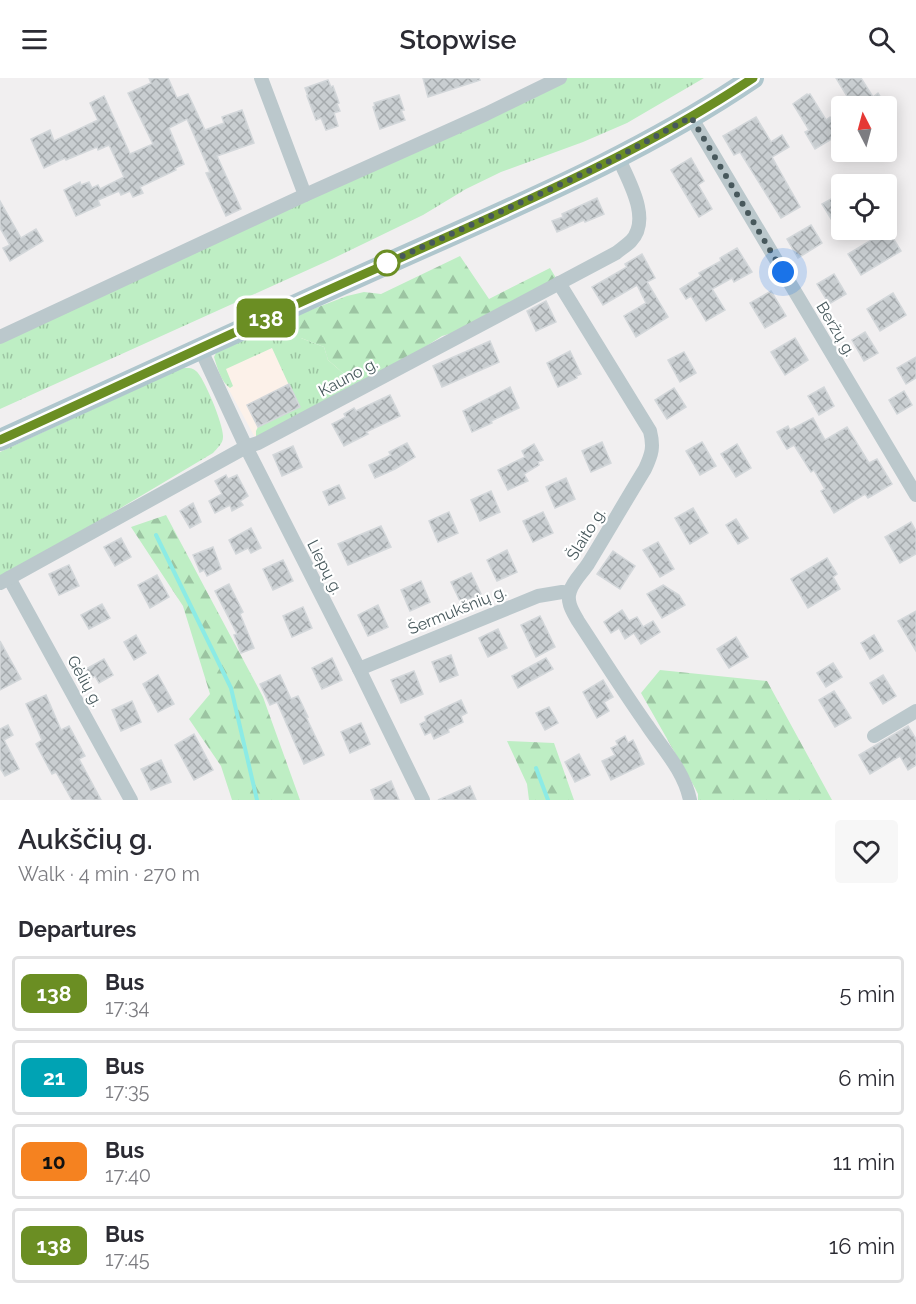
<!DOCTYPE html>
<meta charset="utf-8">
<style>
:root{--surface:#fff;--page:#f7f7f7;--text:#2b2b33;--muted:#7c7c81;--line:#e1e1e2}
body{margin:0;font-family:Raleway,sans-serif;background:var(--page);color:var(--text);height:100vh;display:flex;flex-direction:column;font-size:22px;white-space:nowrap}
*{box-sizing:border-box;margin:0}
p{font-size:20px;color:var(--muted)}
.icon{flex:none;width:33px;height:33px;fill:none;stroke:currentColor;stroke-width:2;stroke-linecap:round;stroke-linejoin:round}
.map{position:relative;height:722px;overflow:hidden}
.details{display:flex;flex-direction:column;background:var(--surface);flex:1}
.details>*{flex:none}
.badge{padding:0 12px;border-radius:9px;font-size:21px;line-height:39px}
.needle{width:39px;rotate:354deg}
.fabs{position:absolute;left:831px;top:18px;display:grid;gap:12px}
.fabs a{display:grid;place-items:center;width:66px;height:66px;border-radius:6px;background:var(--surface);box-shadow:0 3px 15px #0003;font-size:30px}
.you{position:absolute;width:30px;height:30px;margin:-15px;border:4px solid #fff;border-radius:50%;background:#1a73e8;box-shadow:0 0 0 9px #1a73e833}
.map>.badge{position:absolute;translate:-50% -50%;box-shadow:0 0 0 3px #fff}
h2{padding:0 18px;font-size:22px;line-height:54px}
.round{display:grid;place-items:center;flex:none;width:63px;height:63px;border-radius:6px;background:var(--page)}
.overview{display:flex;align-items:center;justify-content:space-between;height:102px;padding:0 18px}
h1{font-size:28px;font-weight:600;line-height:45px}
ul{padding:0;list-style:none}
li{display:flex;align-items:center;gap:18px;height:75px;margin:0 12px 9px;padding:0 6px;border:3px solid var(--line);border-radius:6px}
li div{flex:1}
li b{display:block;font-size:22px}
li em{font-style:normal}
li .badge{min-width:66px;font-weight:700;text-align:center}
header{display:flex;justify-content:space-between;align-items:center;height:78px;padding:0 18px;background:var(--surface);font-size:27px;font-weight:600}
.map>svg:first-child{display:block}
.commercial{fill:#fcf1e9}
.grass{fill:url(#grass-tufts)}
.forest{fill:url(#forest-firs)}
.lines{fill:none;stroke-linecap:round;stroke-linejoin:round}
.stream{stroke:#8cebe5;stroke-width:4}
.building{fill:url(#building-cross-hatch);stroke:#d3d7da;stroke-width:1.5}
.minor{stroke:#bbc8cc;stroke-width:14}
.primary{stroke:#afc6cd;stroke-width:22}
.line-casing{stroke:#fff;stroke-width:14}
.line{stroke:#6b8e23;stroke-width:9}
.walk{stroke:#47585c;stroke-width:6;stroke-dasharray:0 10.8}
.stop-dot{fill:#fff;stroke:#6b8e23;stroke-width:3}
.labels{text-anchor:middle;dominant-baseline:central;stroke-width:4.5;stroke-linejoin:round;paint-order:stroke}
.street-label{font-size:16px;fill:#47585c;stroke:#fff}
</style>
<header><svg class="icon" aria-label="menu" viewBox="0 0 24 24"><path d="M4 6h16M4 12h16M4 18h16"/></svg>Stopwise<svg class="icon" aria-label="search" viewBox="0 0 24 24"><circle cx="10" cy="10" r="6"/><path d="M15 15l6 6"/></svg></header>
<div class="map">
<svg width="916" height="722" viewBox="0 0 916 722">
<defs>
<pattern id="grass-tufts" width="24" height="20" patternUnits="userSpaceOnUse" patternTransform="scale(1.5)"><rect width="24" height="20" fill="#beeec4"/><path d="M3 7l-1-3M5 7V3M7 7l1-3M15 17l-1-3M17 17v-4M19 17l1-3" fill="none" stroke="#9cc4a2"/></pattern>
<pattern id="forest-firs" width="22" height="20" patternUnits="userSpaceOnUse" patternTransform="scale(1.5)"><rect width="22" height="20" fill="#beeec4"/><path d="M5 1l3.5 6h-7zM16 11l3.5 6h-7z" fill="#9cc4a2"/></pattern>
<pattern id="building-cross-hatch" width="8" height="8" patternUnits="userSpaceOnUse" patternTransform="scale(1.5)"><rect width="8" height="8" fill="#c9ced1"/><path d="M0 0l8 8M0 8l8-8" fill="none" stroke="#a5aaad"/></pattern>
</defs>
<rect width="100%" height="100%" fill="#f1eff0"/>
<!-- commercial -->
<polygon class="commercial" points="297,252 338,290 258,365 222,299 214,279"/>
<!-- grass -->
<g class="grass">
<polygon points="560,0 704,0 627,45 583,64 501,94 466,111 423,137 332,181 0,331 0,259"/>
<path d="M300,236L301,260L324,269L328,282L351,302L357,313L256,360V353L258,349L299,329L272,270L226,291L233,308L230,310C221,304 217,289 214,279L216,275Z"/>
<path d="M182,290C187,290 192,289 196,293C204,299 224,348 223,359C223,366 217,370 213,375L40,478L0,499V374Z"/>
</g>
<!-- forest -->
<g class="forest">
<path d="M460,178L489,221L550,190L556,200L456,254L442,258L357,313L351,302L328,282L324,269L301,260C297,251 296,246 300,236L347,218L364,214L381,216Z"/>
<polygon points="166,437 263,619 300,722 232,722 221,688 189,641 210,616 183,528 131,449"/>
<polygon points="660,592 767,603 832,722 698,722 698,716 695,710 641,615"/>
<polygon points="507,663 554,665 574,722 529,722 527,706"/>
</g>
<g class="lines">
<!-- stream -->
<g class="stream">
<polyline points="156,457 231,610 257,722"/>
<polyline points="536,690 548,722"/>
</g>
</g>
<!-- building -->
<g class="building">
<polygon points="149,0 168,0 177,20 188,16 205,52 224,45 222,39 242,32 254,65 217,78 241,131 226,138 206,95 210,94 187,41 169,50 184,86 175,90 176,92 140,109 143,115 133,119 130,113 121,117 119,113 98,122 100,127 76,138 64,112 80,104 81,107 89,104 92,110 98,107 100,111 124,99 109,67 98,72 97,69 66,82 65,80 44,90 31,61 50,52 54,63 98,42 90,25 104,18 130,76 153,66 128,15 151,5"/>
<polygon points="423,0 479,0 480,2 428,19"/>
<polygon points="836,0 861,0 873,19 878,15 886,28 853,28"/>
<polygon points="328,2 331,9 333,8 339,25 337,26 340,33 334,35 338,48 326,52 321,40 316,42 307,18 308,18 305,10"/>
<polygon points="807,16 808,17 810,16 826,42 830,39 840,56 815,71 805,54 809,52 793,26"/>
<polygon points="399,17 404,32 401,32 405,42 380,51 373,29 375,28 374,25"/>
<polygon points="756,39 771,64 782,57 789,69 772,79 800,129 781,140 740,74 734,77 723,58"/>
<polygon points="691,80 704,103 698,107 712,131 699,139 671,92"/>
<polygon points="842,115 842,139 833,144 822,126"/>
<polygon points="597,120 604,136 585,144 584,142 557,154 552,143 563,139 562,136"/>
<polygon points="0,123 21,160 36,151 43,163 10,183 3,170 10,167 0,150"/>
<polygon points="811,147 822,165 798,180 787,161"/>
<polygon points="888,152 901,173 861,197 848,176"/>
<polygon points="737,170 752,194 734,204 732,200 712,211 725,232 706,243 691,218 686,221 680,211 701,198 699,195 721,183 720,180"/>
<polygon points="642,176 655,200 647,204 668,239 636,259 624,238 646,225 637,207 603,227 592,209 627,189 625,186"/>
<polygon points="834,196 846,216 829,226 817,206"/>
<polygon points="771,213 786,238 765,250 750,225"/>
<polygon points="893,215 906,237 880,253 867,231"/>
<polygon points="546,223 556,244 536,253 527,233"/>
<polygon points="865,254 878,275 864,283 852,262"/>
<polygon points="795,260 808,282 785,297 771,274"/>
<polygon points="490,263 499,284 442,309 433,288"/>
<polygon points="570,273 581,296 576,298 577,300 558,309 547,285"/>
<polygon points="684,274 696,295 680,304 668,282"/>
<polygon points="916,279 916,300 906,306 897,290"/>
<polygon points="289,306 300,329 258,349 247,327"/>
<polygon points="510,309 519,330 491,343 492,345 472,354 463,333"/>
<polygon points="824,309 834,328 819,337 808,318"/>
<polygon points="674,310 686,329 667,341 655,322"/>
<polygon points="904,313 912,327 897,336 889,322"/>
<polygon points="390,317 400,338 366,354 368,356 344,368 332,346 346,339 344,336 354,330 356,333"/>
<polygon points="813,340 825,362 847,349 869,385 877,381 892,406 868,420 865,416 834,435 821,413 825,411 814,392 811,394 794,367 787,371 777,354 788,348 790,352"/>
<polygon points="602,364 611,385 591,394 582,373"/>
<polygon points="702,364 716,388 700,397 686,373"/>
<polygon points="407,365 415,379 395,391 375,400 369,387 391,377 389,374"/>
<polygon points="534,366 543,382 538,384 539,387 524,396 528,403 508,412 498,392 525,379 522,373"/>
<polygon points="737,366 751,390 736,399 721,376"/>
<polygon points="293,368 302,389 282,398 273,377"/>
<polygon points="226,397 228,401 237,397 248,418 240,423 243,427 232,433 230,427 215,435 209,423 222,416 215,403"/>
<polygon points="566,400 575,421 555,430 546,409"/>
<polygon points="339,407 345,420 329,427 323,414"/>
<polygon points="491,413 500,434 480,443 471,422"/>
<polygon points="193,425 201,444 190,450 180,433"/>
<polygon points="693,430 708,455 690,466 675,440"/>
<polygon points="449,434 458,455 438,464 429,443"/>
<polygon points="543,434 553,455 533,464 523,443"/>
<polygon points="736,441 748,460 738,466 726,447"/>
<polygon points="911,444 916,453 916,476 900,485 885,459"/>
<polygon points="381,448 391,469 348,487 338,466"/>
<polygon points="251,450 261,470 251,475 248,470 236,476 229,462"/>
<polygon points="121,460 131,479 115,488 104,469"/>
<polygon points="658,464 674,491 660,499 643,472"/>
<polygon points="213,469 221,491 207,498 204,492 200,494 193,477"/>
<polygon points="507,472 517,494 497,503 487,482"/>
<polygon points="613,473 635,488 620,511 597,496"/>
<polygon points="827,480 837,496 833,499 840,511 808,530 791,501"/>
<polygon points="283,482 293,503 273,512 263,491"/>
<polygon points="69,487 79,508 59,517 49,496"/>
<polygon points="471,495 481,516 461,525 451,504"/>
<polygon points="157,497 169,519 150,530 138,507"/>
<polygon points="421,503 430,524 410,533 401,512"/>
<polygon points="229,506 243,534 240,536 254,570 241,575 234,557 237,556 215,513"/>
<polygon points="663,507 679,517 685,527 662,540 647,516"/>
<polygon points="102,526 110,540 89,551 81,537"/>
<polygon points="378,527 388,549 368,558 358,537"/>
<polygon points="303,529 312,550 292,559 283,538"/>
<polygon points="622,532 629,543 637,539 643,549 653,543 660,554 641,566 634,555 625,561 619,550 611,555 604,544"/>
<polygon points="916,533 916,573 898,543"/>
<polygon points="540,538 555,569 536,579 521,547"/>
<polygon points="498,551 507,570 488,579 479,560"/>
<polygon points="136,557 146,575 134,582 124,564"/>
<polygon points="874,557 883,573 870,581 861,565"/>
<polygon points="736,559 748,579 729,590 717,571"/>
<polygon points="0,563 21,601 0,612"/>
<polygon points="451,577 458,597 440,604 432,584"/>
<polygon points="332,580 342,602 322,611 312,590"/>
<polygon points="546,580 553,591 518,610 512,598"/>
<polygon points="104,581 113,597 99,605 95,598 92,600 86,591"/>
<polygon points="833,585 842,599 826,609 817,595"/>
<polygon points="414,593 423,616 401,625 391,602"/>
<polygon points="158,597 174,626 158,634 143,606"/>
<polygon points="280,597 291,621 298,618 308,639 306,639 324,677 304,686 277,624 270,627 260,606"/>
<polygon points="883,597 896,618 883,626 870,605"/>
<polygon points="603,602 613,619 604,624 609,633 597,640 583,614"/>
<polygon points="834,613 851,640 835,649 819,622"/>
<polygon points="46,617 61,652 69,648 85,678 79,681 101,722 72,722 56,694 52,696 36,666 42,662 26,626"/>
<polygon points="461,622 467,635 461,638 463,644 448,651 449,654 434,661 431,654 425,657 420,646 426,643 425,639"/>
<polygon points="132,623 141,644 121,653 112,632"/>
<polygon points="549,629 558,645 545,652 536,635"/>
<polygon points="361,645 370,666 350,675 341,654"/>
<polygon points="8,647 13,657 4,662 19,691 5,698 0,690 0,651"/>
<polygon points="908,648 916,661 916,687 908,692 900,678 870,696 859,677"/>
<polygon points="194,656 213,692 194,702 175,667"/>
<polygon points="625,658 628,665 633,662 644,686 611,702 602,683 615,677 611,670 618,667 616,663"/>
<polygon points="579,676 590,697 575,704 565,684"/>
<polygon points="161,682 171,704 151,712 141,691"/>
<polygon points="391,703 399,722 375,722 371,712"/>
<polygon points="470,708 476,722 438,722"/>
</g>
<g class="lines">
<!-- minor -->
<g class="minor">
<polyline points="261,0 305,117"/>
<polyline points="691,39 916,417"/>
<path d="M559,205L650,353C654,369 652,376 645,391C626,422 607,455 588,486C582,495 573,503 570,513C566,524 573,534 578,543C601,578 623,613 647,647C663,671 684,693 690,722"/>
<polyline points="0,259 305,117 486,36 560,0"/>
<polyline points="200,270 246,369 359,591 423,722"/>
<polyline points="9,500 131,722"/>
<path d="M0,505L246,369L258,365L616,175C621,171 627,167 631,163C652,141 628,102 618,79"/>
<polyline points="359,591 538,518 562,514 569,515"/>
<polyline points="874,658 916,633"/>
</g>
<!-- primary -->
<path class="primary" d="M0,362C130,303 259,243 389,185C513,129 640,77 753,0"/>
</g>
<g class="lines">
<defs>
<path id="line" d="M0,362C130,303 259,242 389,185C513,129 640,76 753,0"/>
</defs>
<!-- line casing -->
<use href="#line" class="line-casing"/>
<!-- line -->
<use href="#line" class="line"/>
<!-- walk -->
<polyline class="walk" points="387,185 385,186 555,109 618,79 691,39 783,194"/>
</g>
<!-- markers -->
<circle class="stop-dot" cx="387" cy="185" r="12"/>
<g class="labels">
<!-- street labels -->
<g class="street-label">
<text transform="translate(836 251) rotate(59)">Beržų g.</text>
<text transform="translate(348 299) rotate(-28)">Kauno g.</text>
<text transform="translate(586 456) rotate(-58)">Šlaito g.</text>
<text transform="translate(325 489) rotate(63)">Liepų g.</text>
<text transform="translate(457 532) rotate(-22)">Šermukšnių g.</text>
<text transform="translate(85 603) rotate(61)">Gėlių g.</text>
</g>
</g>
</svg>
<div class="fabs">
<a><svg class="needle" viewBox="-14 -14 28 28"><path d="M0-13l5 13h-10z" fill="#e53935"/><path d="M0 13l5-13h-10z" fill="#7c7c81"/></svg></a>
<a><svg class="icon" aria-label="locate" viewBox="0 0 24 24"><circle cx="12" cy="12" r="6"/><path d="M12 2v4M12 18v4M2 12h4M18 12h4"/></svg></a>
</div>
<div class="you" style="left:783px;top:194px"></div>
<b class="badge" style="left:266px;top:240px;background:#6b8e23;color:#fff">138</b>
</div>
<section class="details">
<div class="overview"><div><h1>Aukščių g.</h1><p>Walk · 4 min · 270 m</p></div><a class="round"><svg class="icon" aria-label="heart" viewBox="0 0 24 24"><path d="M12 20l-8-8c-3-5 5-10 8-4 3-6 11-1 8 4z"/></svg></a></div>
<h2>Departures</h2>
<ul>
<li><span class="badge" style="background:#6b8e23;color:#fff">138</span><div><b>Bus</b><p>17:34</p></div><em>5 min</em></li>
<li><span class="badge" style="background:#00a3b4;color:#fff">21</span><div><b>Bus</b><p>17:35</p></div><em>6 min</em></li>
<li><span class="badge" style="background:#f58220;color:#111">10</span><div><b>Bus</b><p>17:40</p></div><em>11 min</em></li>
<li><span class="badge" style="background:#6b8e23;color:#fff">138</span><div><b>Bus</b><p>17:45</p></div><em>16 min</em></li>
</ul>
</section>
